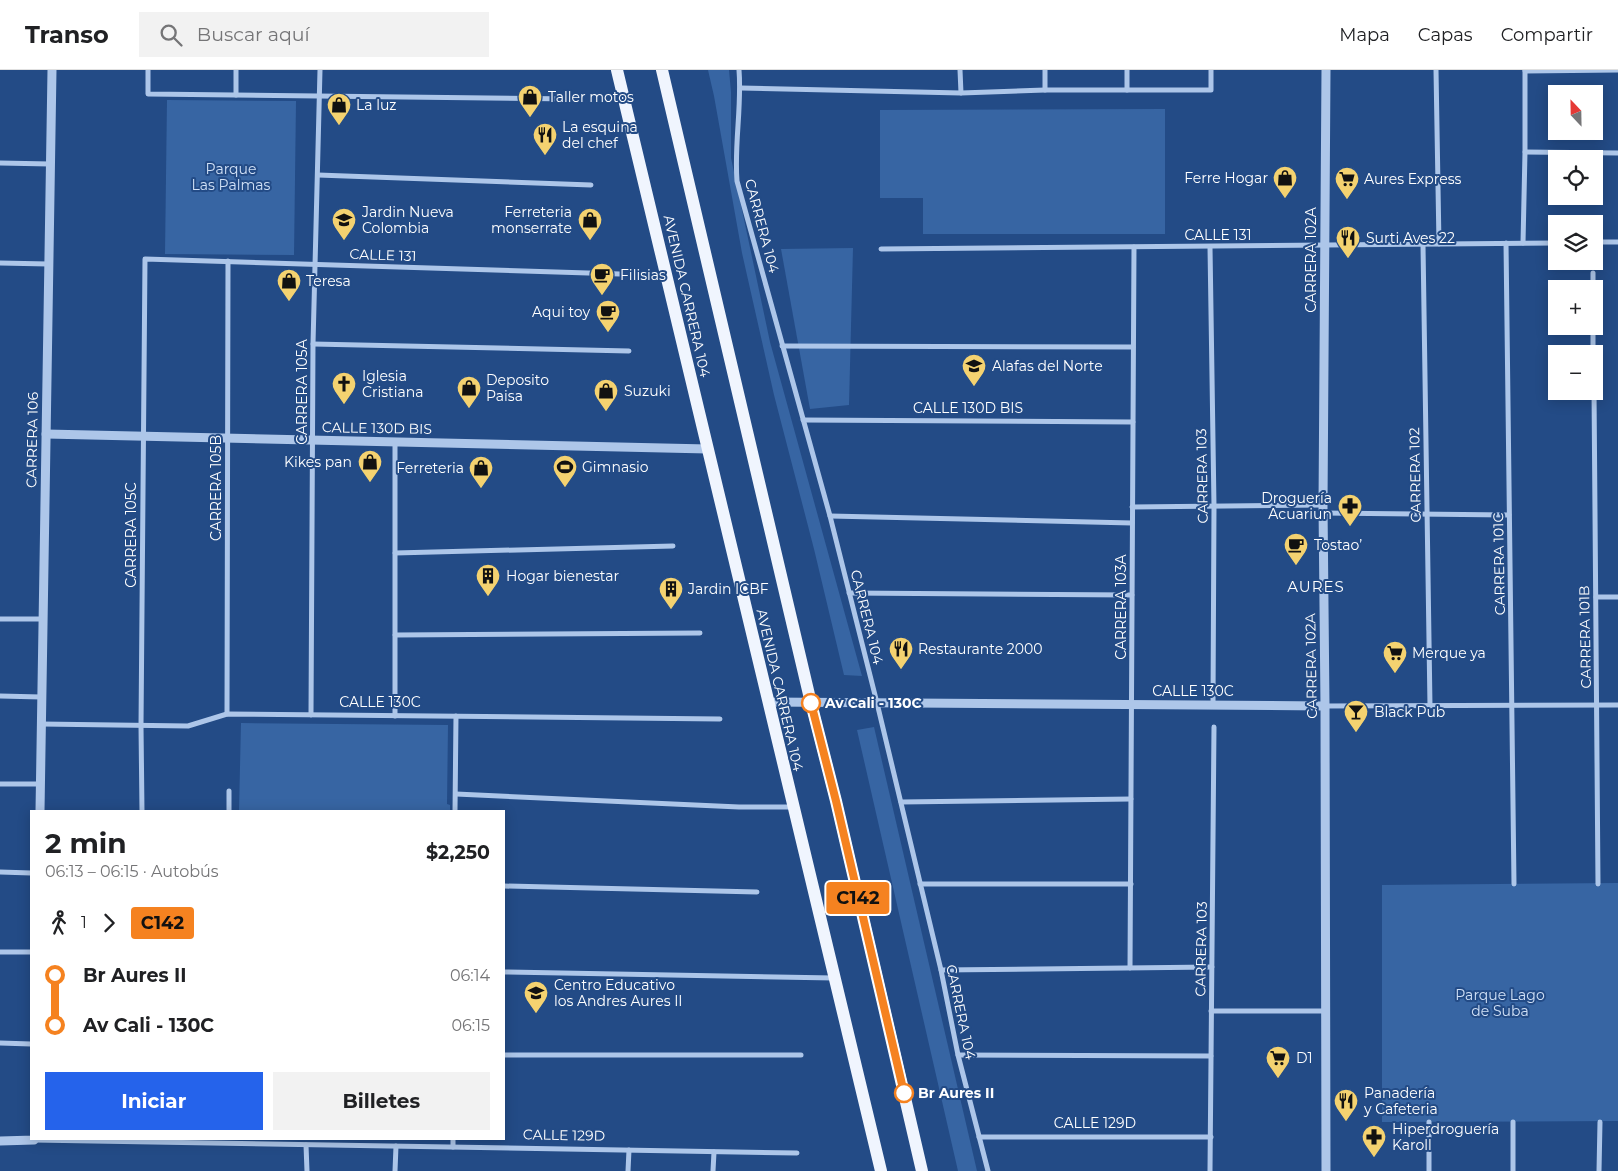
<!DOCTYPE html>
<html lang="es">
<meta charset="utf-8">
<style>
:root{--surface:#fff;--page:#f2f2f2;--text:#202124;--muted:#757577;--line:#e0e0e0;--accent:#2563eb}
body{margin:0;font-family:Montserrat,sans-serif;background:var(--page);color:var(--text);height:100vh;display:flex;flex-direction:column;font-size:19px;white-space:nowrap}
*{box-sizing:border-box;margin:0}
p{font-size:16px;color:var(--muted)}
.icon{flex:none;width:28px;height:28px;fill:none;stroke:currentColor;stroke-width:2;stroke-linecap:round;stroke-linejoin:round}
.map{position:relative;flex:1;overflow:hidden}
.drawer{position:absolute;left:30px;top:740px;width:475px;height:330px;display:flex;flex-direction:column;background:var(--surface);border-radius:0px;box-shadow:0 2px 12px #0003}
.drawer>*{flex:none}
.badge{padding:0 10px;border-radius:4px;font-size:18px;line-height:32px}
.needle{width:32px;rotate:338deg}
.fabs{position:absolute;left:1548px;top:15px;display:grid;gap:10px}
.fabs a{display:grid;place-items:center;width:55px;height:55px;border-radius:0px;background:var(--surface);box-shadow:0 2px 12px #0003;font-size:25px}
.map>.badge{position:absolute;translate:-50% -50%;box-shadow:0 0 0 2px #fff}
.legs{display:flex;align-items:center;gap:8px;height:55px;padding:0 15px;font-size:16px}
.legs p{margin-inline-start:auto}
.headline{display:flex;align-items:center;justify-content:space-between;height:85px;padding:0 15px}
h1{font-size:28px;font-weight:700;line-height:38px}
.primary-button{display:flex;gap:10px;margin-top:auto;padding:10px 15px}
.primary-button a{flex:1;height:58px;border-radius:0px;background:var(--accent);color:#fff;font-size:20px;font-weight:700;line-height:58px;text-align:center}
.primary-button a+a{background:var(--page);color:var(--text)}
ul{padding:0 15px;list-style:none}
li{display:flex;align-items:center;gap:18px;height:50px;font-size:19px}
li i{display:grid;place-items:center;width:8px;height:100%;margin:0 6px;background:currentColor}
li i::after{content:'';width:12px;height:12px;margin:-6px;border:4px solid;border-radius:50%;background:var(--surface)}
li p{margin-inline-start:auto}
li:first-child i{background:linear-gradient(#0000 50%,currentColor 0)}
li:last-child i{background:linear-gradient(currentColor 50%,#0000 0)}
header{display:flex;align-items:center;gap:30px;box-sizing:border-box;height:70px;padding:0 25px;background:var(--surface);border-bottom:1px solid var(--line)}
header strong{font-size:24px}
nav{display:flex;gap:28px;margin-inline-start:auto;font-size:18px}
.search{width:350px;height:45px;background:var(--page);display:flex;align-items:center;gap:12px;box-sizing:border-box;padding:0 18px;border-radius:0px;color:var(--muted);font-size:19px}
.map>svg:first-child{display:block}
.green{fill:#3765a3}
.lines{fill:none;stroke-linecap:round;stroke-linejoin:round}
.minor{stroke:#adc6e9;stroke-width:5}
.tertiary{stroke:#adc6e9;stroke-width:9}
.primary{stroke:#f0f5fe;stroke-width:12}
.line-1-casing{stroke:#fff;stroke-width:11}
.line-1{stroke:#f58220;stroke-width:8}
.stop-1-dot{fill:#fff;stroke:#f58220;stroke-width:2.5}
.labels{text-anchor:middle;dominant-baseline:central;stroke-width:4;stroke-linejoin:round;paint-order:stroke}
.poi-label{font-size:14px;fill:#fff;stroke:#234b86;text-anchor:start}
.park-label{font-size:14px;fill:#d1e1f7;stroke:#234b86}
.street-label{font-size:14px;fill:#fff;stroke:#234b86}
.stop-label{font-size:14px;font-weight:bold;fill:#fff;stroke:#234b86;text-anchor:start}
.neighbourhood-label{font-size:15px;letter-spacing:1px;fill:#fff;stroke:#234b86}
</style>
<header>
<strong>Transo</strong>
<div class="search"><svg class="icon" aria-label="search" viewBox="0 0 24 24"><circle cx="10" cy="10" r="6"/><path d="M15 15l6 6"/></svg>Buscar aquí</div>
<nav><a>Mapa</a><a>Capas</a><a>Compartir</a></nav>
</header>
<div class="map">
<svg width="1618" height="1101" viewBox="0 0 1618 1101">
<rect width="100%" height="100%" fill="#234b86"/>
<!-- green -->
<g class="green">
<polygon points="708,0 729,0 731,22 731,88 770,272 862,606 844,605 814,479 774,325 742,183 714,26"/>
<polygon points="167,30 296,31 294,185 165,184"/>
<polygon points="1165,39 1165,164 923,164 923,128 880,128 880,40"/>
<polygon points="853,178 849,335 810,339 781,179"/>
<polygon points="241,653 448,655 447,734 450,735 450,741 239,741"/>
<polygon points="874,657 977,1101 958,1101 857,660"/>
<polygon points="1618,813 1618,1051 1382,1052 1382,815"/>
</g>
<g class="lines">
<!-- minor -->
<g class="minor">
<polyline points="148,0 148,24 575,29"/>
<path d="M739,0C742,37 734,74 737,111L830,446L877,633L941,900L958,985L988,1101"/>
<polyline points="960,0 961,23"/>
<polyline points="1436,0 1439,174"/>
<polyline points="1525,1 1618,0"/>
<polyline points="741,18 961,23 1045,20 1211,20 1211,0"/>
<polyline points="1045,20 1045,0"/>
<polyline points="1127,20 1127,0"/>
<polyline points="236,25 236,0"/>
<polyline points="1525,82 1618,83"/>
<polyline points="0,93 50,94"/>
<polyline points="318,105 591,115"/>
<polyline points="1594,172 1618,172"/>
<polyline points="1506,173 1514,814"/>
<polyline points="1523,173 1525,82 1525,0"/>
<polyline points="1423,175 1430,636"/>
<polyline points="1210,177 1214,436 1213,635"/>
<polyline points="881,179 1556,173"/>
<polyline points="0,193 48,194"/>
<polyline points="1593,203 1593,219"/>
<polyline points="1593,256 1593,284"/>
<polyline points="313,274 629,281"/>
<polyline points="782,276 1133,277"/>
<polyline points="1594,320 1598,814"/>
<polyline points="803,350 1133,352"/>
<polyline points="395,372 395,646"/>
<polyline points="1132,437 1323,435"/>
<polyline points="1323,443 1509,445"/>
<polyline points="830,446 1132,453"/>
<polyline points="395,483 673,476"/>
<polyline points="849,523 1132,525"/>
<polyline points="1596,527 1618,527"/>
<polyline points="0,549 43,549"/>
<polyline points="395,565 700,563"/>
<polyline points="0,626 41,627"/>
<polyline points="1325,636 1618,635"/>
<polyline points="227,644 228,191"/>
<polyline points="311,645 313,274 320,0"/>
<polyline points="41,654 188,656 227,644 720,649"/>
<polyline points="0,714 40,714"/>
<polyline points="456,724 739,737 792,737"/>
<polyline points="901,732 1131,729"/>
<polyline points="142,741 141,656 145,189 620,204"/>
<polyline points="229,741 229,721"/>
<polyline points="455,741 456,646"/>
<polyline points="0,802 31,803"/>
<polyline points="920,814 1131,814"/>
<polyline points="504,816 757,822"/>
<polyline points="0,882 31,882"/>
<polyline points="1130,898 1134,177"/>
<polyline points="941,900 1212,897"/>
<polyline points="504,902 834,908"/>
<polyline points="1211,941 1326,941"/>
<polyline points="0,973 31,974"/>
<polyline points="504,985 801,985"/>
<polyline points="958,985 1211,986"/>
<polyline points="1429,1052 1429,1101"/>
<polyline points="979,1067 1211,1067"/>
<polyline points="34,1070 797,1083"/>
<polyline points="306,1075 307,1101"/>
<polyline points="453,1077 453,1069"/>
<polyline points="395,1101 396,1076"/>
<polyline points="628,1101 629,1080"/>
<polyline points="713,1101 714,1082"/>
<polyline points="1210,1101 1214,657"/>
<polyline points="1513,1101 1513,1052"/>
<polyline points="1599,1101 1600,1052"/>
</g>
<!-- tertiary -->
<g class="tertiary">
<polyline points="46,364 708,379"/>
<polyline points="768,632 1325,636"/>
<polyline points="40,741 52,0"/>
<polyline points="0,1071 34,1070 34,1069"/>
<polyline points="1326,1101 1325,636 1323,435 1326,0"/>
</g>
<!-- primary -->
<g class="primary">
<polyline points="617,0 881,1101"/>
<polyline points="662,0 811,633 836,731 922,1101"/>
</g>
</g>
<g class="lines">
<defs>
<polyline id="line-1" points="811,633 836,731 904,1023"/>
</defs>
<!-- line-1 casing -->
<use href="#line-1" class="line-1-casing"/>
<!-- line-1 -->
<use href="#line-1" class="line-1"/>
</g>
<!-- icons -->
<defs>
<symbol id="shop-pin" viewBox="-11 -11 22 30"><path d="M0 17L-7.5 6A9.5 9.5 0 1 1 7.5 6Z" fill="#f4d270" stroke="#234b86"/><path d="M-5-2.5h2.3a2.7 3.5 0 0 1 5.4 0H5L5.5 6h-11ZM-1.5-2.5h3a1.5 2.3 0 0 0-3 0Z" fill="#111"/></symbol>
<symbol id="restaurant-pin" viewBox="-11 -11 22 30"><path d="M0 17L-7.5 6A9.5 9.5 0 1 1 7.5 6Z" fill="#f4d270" stroke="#234b86"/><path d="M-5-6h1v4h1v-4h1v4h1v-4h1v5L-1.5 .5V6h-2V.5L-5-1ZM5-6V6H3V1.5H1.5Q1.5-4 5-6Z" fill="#111"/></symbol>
<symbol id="supermarket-pin" viewBox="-11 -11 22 30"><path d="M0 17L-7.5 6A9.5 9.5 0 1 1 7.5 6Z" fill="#f4d270" stroke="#234b86"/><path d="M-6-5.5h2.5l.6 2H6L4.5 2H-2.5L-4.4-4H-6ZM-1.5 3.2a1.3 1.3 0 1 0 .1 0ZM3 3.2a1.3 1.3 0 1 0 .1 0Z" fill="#111"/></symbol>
<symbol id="school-pin" viewBox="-11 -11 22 30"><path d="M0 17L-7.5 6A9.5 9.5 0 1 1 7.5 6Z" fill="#f4d270" stroke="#234b86"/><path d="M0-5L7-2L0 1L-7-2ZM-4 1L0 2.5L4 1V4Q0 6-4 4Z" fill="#111"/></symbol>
<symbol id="cafe-pin" viewBox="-11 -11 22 30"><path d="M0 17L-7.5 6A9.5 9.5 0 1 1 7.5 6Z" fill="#f4d270" stroke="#234b86"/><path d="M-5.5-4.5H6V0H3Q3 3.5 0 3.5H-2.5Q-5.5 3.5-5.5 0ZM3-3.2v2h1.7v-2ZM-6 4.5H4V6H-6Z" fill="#111"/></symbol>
<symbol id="church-pin" viewBox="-11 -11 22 30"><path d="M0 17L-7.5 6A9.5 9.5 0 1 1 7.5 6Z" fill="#f4d270" stroke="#234b86"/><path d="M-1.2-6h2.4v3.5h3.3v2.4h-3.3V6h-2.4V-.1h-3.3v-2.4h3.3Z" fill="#111"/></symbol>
<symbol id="stadium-pin" viewBox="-11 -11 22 30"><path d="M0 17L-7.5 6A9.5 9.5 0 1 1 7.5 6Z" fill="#f4d270" stroke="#234b86"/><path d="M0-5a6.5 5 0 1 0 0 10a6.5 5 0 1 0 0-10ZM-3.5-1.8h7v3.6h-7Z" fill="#111"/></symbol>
<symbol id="pharmacy-pin" viewBox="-11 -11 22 30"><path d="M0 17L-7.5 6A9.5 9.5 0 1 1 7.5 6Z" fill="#f4d270" stroke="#234b86"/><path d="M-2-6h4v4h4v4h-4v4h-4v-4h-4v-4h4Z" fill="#111"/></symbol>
<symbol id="building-pin" viewBox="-11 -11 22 30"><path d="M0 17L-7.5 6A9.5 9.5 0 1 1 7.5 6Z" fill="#f4d270" stroke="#234b86"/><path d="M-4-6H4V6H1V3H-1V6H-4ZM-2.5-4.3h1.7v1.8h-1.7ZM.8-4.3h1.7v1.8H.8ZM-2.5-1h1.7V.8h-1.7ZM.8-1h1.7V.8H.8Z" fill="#111"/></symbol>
<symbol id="bar-pin" viewBox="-11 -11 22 30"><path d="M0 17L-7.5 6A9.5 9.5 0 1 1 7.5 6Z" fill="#f4d270" stroke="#234b86"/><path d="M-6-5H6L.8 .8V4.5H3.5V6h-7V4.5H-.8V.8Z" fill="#111"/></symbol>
</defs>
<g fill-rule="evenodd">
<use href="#shop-pin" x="516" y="13" width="28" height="38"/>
<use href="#shop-pin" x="325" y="21" width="28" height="38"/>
<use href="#restaurant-pin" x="531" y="51" width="28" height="38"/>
<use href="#shop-pin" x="1271" y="94" width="28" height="38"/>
<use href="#supermarket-pin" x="1333" y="95" width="28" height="38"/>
<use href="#school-pin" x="330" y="136" width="28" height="38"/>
<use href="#shop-pin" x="576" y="136" width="28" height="38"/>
<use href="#restaurant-pin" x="1334" y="154" width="28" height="38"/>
<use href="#cafe-pin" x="588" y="191" width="28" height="38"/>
<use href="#shop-pin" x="275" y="197" width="28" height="38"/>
<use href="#cafe-pin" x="594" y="228" width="28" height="38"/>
<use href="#school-pin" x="960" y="282" width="28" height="38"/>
<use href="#church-pin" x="330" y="300" width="28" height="38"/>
<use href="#shop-pin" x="455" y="304" width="28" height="38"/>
<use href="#shop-pin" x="592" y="307" width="28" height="38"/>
<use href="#shop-pin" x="356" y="378" width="28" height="38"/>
<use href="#stadium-pin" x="551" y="383" width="28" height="38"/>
<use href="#shop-pin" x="467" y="384" width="28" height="38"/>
<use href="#pharmacy-pin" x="1336" y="422" width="28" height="38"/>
<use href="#cafe-pin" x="1282" y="461" width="28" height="38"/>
<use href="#building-pin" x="474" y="492" width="28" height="38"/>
<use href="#building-pin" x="657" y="505" width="28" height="38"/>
<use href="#restaurant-pin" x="887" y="565" width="28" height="38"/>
<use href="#supermarket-pin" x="1381" y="569" width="28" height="38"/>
<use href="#bar-pin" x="1342" y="628" width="28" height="38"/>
<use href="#school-pin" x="522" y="909" width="28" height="38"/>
<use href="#supermarket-pin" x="1264" y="974" width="28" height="38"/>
<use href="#restaurant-pin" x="1332" y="1017" width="28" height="38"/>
<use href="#pharmacy-pin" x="1360" y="1053" width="28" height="38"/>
</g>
<!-- markers -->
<g class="stop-1-dot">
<circle cx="811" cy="633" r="9"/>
<circle cx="904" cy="1023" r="9"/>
</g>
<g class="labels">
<!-- poi labels -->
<g class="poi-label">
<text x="548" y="27">Taller motos</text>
<text x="356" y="35">La luz</text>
<text x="562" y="57">La esquina<tspan x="562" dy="16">del chef</tspan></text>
<text x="1268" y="108" text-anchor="end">Ferre Hogar</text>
<text x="1364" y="109">Aures Express</text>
<text x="362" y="142">Jardin Nueva<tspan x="362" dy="16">Colombia</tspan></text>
<text x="572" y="142" text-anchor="end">Ferreteria<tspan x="572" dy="16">monserrate</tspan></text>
<text x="1366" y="168">Surti Aves 22</text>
<text x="620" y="205">Filisias</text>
<text x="306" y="211">Teresa</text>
<text x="590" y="242" text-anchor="end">Aqui toy</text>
<text x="992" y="296">Alafas del Norte</text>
<text x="362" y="306">Iglesia<tspan x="362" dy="16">Cristiana</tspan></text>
<text x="486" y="310">Deposito<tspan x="486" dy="16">Paisa</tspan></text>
<text x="624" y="321">Suzuki</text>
<text x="352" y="392" text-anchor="end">Kikes pan</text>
<text x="582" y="397">Gimnasio</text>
<text x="464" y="398" text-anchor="end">Ferreteria</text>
<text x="1332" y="428" text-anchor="end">Droguería<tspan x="1332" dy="16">Acuariun</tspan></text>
<text x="1314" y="475">Tostao’</text>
<text x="506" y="506">Hogar bienestar</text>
<text x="688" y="519">Jardin ICBF</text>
<text x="918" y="579">Restaurante 2000</text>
<text x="1412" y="583">Merque ya</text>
<text x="1374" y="642">Black Pub</text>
<text x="554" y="915">Centro Educativo<tspan x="554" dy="16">los Andres Aures II</tspan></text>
<text x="1296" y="988">D1</text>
<text x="1364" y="1023">Panadería<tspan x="1364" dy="16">y Cafeteria</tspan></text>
<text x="1392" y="1059">Hiperdroguería<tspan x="1392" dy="16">Karoll</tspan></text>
</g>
<!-- park labels -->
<g class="park-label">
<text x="231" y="99">Parque<tspan x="231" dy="16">Las Palmas</tspan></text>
<text x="1500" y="925">Parque Lago<tspan x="1500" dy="16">de Suba</tspan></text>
</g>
<!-- street labels -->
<g class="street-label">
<text transform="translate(762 156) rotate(75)">CARRERA 104</text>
<text x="1218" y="165">CALLE 131</text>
<text transform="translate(383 185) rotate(2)">CALLE 131</text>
<text transform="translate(1311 190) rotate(-90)">CARRERA 102A</text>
<text transform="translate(687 226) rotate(77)">AVENIDA CARRERA 104</text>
<text transform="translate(302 322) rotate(-90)">CARRERA 105A</text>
<text x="968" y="338">CALLE 130D BIS</text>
<text transform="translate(377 358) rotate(1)">CALLE 130D BIS</text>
<text transform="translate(32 370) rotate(-89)">CARRERA 106</text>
<text transform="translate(1415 405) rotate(-91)">CARRERA 102</text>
<text transform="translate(1202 406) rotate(-91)">CARRERA 103</text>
<text transform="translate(216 418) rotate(-90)">CARRERA 105B</text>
<text transform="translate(131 465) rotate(-90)">CARRERA 105C</text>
<text transform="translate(1499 494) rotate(-91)">CARRERA 101C</text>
<text transform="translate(1121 537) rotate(-90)">CARRERA 103A</text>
<text transform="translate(867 547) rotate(76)">CARRERA 104</text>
<text transform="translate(1585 567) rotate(-91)">CARRERA 101B</text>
<text transform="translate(1311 596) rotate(-91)">CARRERA 102A</text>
<text transform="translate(780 620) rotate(77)">AVENIDA CARRERA 104</text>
<text x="1193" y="621">CALLE 130C</text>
<text x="380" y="632">CALLE 130C</text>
<text transform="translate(1201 879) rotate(-89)">CARRERA 103</text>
<text transform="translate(961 942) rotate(78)">CARRERA 104</text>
<text x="1095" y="1053">CALLE 129D</text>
<text transform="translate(564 1065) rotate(1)">CALLE 129D</text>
</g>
<!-- stop labels -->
<g class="stop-label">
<text x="825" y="633">Av Cali - 130C</text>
<text x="918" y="1023">Br Aures II</text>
</g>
<!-- neighbourhood labels -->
<g class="neighbourhood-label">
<text x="1316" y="516">AURES</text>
</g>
</g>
</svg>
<div class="fabs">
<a><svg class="needle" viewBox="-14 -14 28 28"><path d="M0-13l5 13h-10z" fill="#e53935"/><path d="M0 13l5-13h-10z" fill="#757577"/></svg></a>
<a><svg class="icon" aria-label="locate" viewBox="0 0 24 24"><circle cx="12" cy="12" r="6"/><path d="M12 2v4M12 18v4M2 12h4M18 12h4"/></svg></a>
<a><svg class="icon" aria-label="layers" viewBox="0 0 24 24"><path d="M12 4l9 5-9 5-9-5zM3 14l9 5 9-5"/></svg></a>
<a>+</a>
<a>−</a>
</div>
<b class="badge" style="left:858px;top:828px;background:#f58220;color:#111">C142</b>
<section class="drawer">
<div class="headline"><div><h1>2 min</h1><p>06:13 – 06:15 · Autobús</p></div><b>$2,250</b></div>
<div class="legs"><svg class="icon" aria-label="walk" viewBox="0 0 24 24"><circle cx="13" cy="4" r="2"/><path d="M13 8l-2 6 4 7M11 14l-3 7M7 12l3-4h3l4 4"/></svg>1<svg class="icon" aria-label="forward" viewBox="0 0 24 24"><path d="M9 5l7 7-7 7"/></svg><b class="badge" style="background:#f58220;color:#111">C142</b></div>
<ul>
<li><i style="color:#f58220"></i><b>Br Aures II</b><p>06:14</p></li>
<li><i style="color:#f58220"></i><b>Av Cali - 130C</b><p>06:15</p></li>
</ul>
<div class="primary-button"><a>Iniciar</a><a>Billetes</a></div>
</section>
</div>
